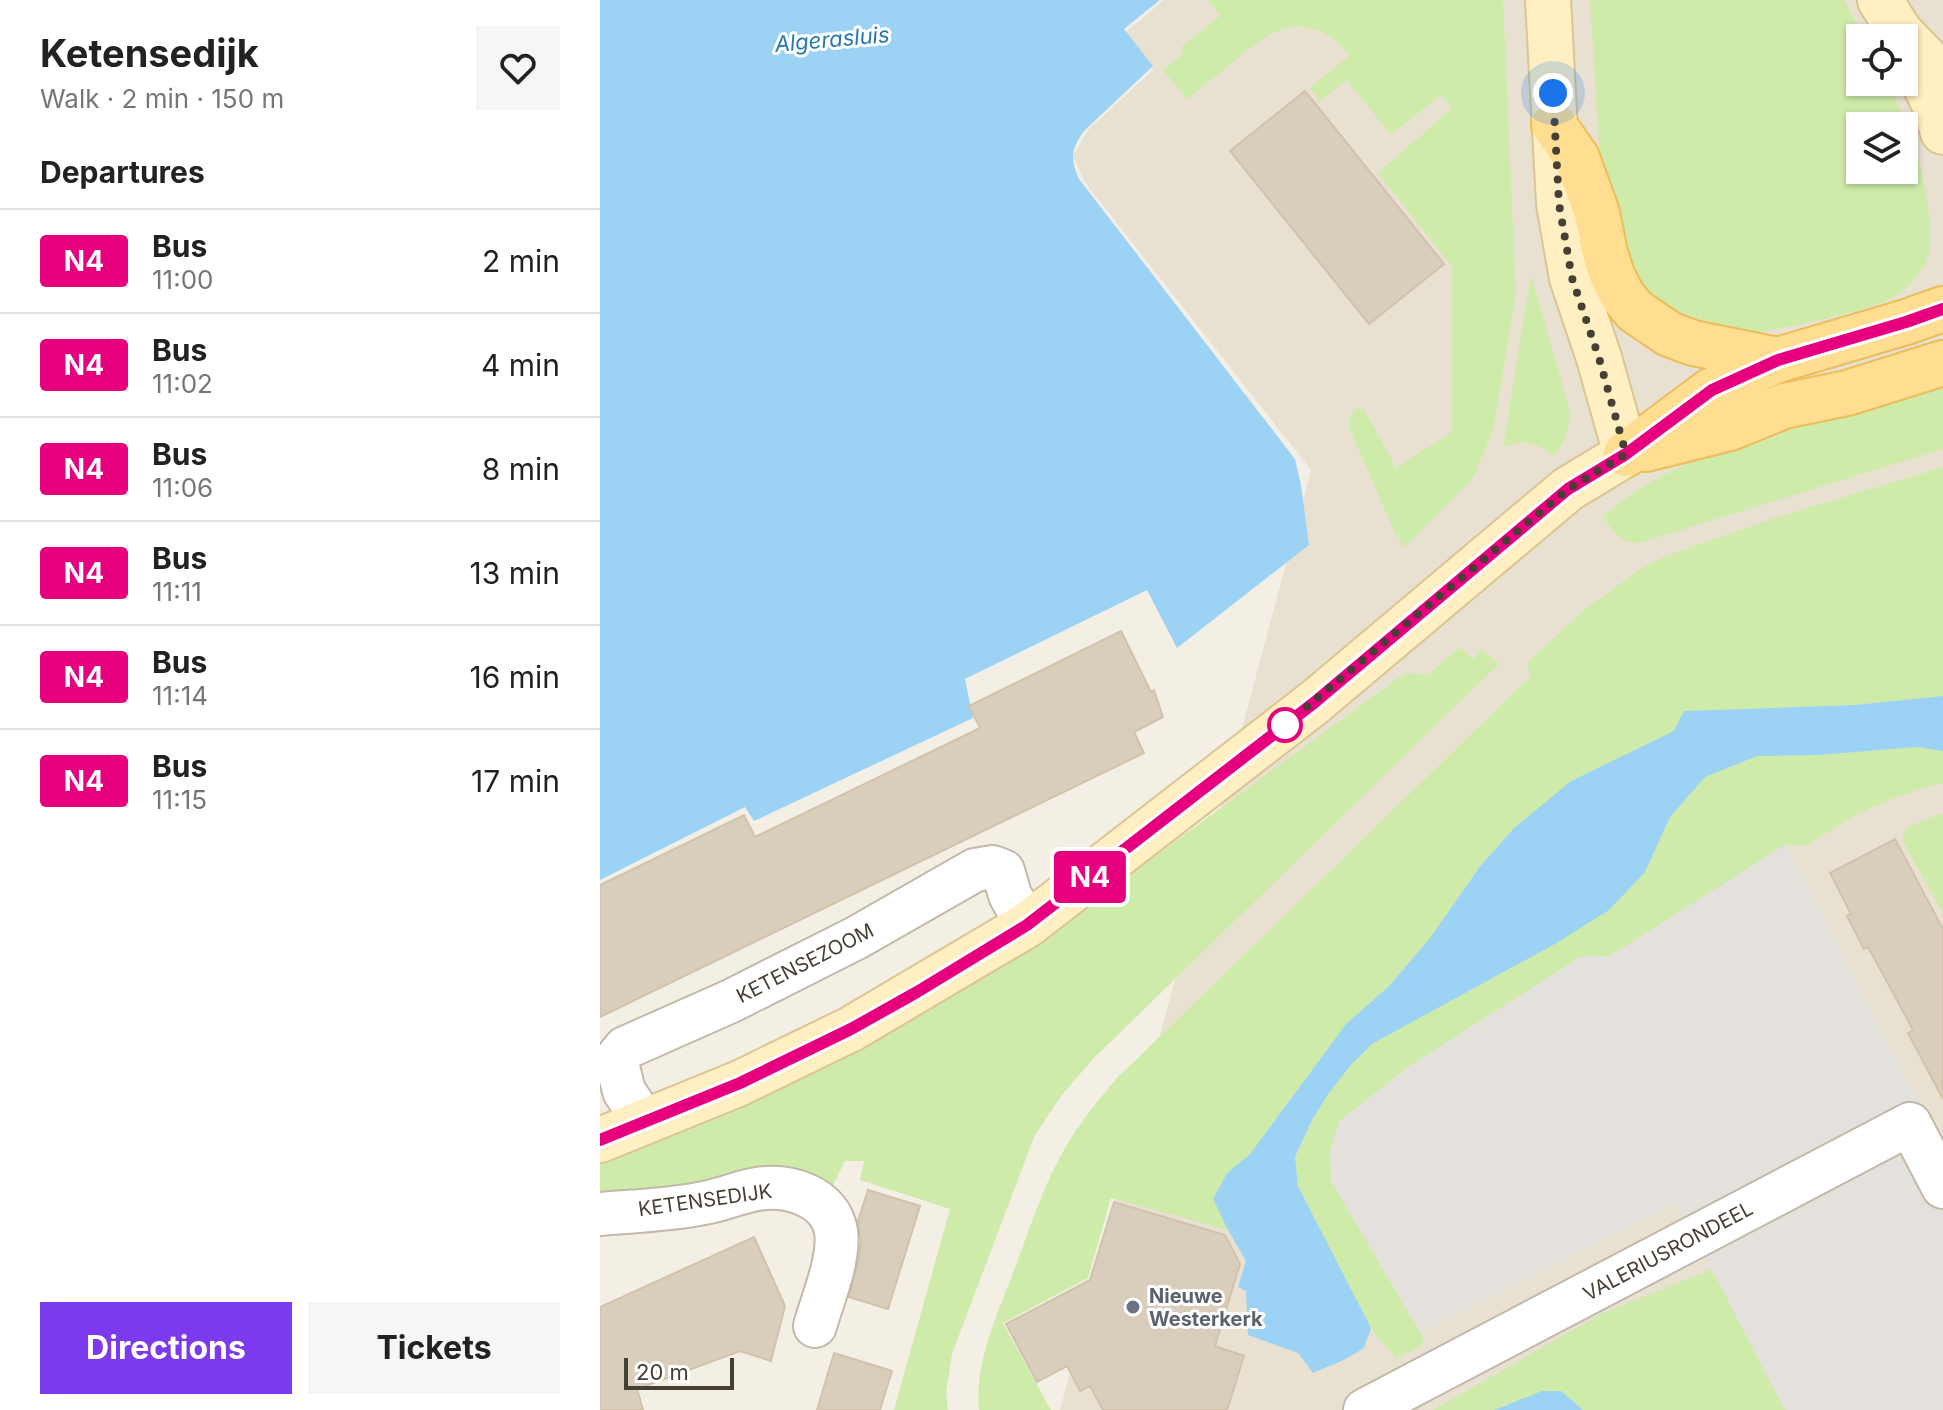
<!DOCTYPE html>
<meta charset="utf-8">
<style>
:root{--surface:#fff;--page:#f6f6f6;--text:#222;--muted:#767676;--line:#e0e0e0;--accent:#7c3aed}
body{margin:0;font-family:Inter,sans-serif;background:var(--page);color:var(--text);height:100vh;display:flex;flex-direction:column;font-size:30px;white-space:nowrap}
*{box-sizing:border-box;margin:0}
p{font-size:26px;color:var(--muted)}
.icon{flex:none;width:44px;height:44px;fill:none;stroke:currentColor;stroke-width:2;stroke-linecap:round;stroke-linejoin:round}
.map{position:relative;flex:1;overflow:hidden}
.drawer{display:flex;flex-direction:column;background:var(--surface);width:600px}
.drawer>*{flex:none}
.badge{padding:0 16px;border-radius:6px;font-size:28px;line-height:52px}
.fabs{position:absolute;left:1246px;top:24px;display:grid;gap:16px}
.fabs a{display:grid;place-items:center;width:72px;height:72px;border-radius:0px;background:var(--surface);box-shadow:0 2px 6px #0004;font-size:40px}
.scale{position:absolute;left:24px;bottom:20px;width:110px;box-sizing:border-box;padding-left:8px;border:4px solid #463f34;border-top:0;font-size:22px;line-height:28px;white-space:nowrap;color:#463f34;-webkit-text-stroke:6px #fff;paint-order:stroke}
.you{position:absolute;width:40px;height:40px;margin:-20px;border:6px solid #fff;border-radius:50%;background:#1a73e8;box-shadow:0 0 0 12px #1a73e833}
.map>.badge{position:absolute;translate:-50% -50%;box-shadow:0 0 0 4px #fff}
h2{padding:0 40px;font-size:30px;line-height:72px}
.round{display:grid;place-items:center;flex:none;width:84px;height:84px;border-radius:0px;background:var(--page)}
.summary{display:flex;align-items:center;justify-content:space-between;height:136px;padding:0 40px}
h1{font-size:38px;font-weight:700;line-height:60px}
.cta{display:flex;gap:16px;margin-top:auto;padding:16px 40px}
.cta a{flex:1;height:92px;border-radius:0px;background:var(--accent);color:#fff;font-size:32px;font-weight:700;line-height:92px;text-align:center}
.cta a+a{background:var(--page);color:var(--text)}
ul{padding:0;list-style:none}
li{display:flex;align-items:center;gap:24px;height:104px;padding:0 40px;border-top:2px solid var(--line)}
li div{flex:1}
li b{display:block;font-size:30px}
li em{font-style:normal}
li .badge{min-width:88px;font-weight:700;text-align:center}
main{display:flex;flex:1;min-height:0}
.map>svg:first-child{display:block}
.residential{fill:#e8e1d2;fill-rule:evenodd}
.green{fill:#cfebaa;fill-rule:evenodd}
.parking{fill:#e4e1dd}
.water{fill:#9cd3f5}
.building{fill:#d9cdbc;stroke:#d1c2ac;stroke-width:2}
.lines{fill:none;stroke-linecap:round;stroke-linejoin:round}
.street-casing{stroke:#c3b9aa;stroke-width:46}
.secondary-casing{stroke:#dac593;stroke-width:48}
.primary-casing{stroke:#ecbd5a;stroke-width:48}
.street{stroke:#fff;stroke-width:42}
.secondary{stroke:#ffefc3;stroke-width:44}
.primary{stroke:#ffde92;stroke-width:44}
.line-casing{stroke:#fff;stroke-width:18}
.line{stroke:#e6007e;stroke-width:12}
.walk{stroke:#463f34;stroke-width:8;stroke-dasharray:0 14.4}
.stop-dot{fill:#fff;stroke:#e6007e;stroke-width:4}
.worship-dot{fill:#6b7280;stroke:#fff;stroke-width:3}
.labels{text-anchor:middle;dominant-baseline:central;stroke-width:6;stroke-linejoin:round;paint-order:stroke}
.street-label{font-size:20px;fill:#463f34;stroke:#fff}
.worship-label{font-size:20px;font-weight:bold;fill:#5b616d;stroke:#fff;text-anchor:start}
.water-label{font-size:22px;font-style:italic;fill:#2579b1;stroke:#fff}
</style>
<main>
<section class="drawer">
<div class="summary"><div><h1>Ketensedijk</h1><p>Walk · 2 min · 150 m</p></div><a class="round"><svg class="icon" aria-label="heart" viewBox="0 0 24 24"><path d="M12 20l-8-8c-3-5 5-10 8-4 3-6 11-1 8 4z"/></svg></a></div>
<h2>Departures</h2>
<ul>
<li><span class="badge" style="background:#e6007e;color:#fff">N4</span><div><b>Bus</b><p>11:00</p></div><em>2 min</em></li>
<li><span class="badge" style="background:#e6007e;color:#fff">N4</span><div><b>Bus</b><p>11:02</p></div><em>4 min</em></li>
<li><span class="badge" style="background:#e6007e;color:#fff">N4</span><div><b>Bus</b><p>11:06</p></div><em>8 min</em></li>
<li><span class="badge" style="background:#e6007e;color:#fff">N4</span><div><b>Bus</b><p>11:11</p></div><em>13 min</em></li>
<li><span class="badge" style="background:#e6007e;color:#fff">N4</span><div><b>Bus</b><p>11:14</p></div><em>16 min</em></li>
<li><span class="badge" style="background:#e6007e;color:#fff">N4</span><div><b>Bus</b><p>11:15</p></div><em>17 min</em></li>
</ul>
<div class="cta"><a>Directions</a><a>Tickets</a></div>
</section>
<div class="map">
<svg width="1343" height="1410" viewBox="0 0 1343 1410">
<rect width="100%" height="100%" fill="#f4efe5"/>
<!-- residential -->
<path class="residential" d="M564,0H1343V1410H460L711,470L486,184L473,156L488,130L553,70L523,34ZM1260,38H1304V82H1260ZM1260,126H1304V170H1260Z"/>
<!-- green -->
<g class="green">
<path d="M608,0H903L916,295L894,427L874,476L867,485L805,547L795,533L748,425L754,409L763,407L796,468L852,432V267L778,173L852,108L841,95L791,135L747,80L720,101L709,88L749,56C738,40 727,32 709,28C678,21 654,45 632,63C617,75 602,87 587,99L563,70L584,53L580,48L620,16Z"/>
<path d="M990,0H1244L1265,38H1260V82H1288C1308,125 1325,168 1329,216C1330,231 1332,245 1327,259C1321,274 1309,287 1296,296C1273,311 1144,339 1117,335C1110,334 1102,329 1095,325C1077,316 1058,307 1040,298L1003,184L998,131ZM1260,126H1304V170H1260Z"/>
<path d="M931,275L969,408C970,428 966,442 953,457C938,442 923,439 903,447Z"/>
<path d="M1343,375V449L1039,543C1017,542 1015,533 1003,516L1036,491L1067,473L1114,451Z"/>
<path d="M1343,467V696L1255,705L1074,731L971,781L914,828L881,865L830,938L789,986L746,1024L650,1154L627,1173L613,1199L628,1230L511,1198L488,1278L403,1323L451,1410H379C374,1359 400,1310 417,1262C430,1228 441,1192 459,1159C474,1130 495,1104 516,1079L931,676L927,663L983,611L1040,569L1068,555L1178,517Z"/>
<polygon points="859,647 873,659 882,650 899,664 494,1058 461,1096 434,1137 352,1354 346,1393 348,1410 294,1410 350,1209 260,1180 264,1161 245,1161 231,1189 219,1176 203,1171 107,1193 0,1206 0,1159 431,947 805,673 828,675"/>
<polygon points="1316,747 1343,751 1343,784 1332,785 1290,800 1253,816 1208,845 1186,845 1010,956 979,957 821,1334 824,1344 796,1359 771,1328 698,1186 695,1157 712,1120 729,1093 751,1065 772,1044 955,944 1045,872 1070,817 1104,777 1157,756 1220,755"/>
<polygon points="1343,813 1343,914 1302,839 1307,827"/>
<polygon points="1113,1269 1186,1410 982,1410 980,1407 906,1404 894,1410 833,1410 1003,1313"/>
</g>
<!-- parking -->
<polygon class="parking" points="1186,844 1343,1150 1343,1410 1185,1410 1077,1203 821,1334 731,1181 730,1150 740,1121 808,1067 980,957 1010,956"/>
<!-- water -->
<g class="water">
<path d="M0,0H560L524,29L553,66L484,131C471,149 470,159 479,179L695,459L701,485L709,545L577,648L547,590L365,679L373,718L154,821L145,807L0,880Z"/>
<polygon points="1343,696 1343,751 1316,747 1220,755 1157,756 1105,777 1070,817 1045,872 1009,910 955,944 772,1044 751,1065 729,1093 712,1120 695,1157 698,1186 771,1328 764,1348 744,1360 713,1373 698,1353 648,1335 646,1291 638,1287 646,1261 628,1230 613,1199 627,1173 650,1154 746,1024 789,986 830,938 881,865 914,828 971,781 1074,731 1084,711 1255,705"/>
<polygon points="942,1391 961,1391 980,1407 982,1410 894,1410"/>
</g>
<!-- building -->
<g class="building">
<polygon points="705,91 844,264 769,324 630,151"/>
<polygon points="521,631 551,692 554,690 563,717 534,732 544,753 0,1017 0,885 144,815 155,837 380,728 369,706"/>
<polygon points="1295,839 1343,929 1343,1099 1308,1033 1313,1030 1292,991 1268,947 1264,949 1247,916 1251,914 1230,873"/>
<polygon points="268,1190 320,1206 288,1309 249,1297 259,1256 261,1241 258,1221"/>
<polygon points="514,1202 625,1235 640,1264 615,1346 644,1356 627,1410 503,1410 490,1386 480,1391 467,1366 437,1382 406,1324 490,1280"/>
<polygon points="154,1237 185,1306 171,1361 140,1351 37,1389 43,1410 0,1410 0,1307"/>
<polygon points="234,1353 292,1371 280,1410 217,1410"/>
</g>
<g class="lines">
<defs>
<g id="street">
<polyline points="44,1122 24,1091 16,1059 25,1048 131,1001 256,938 375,870 393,867 403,871 410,895 427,925"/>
<path d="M0,1214C35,1211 70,1210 104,1203C122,1200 139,1192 157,1189C188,1184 230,1196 236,1231C240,1259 223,1298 215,1326"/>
<polyline points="765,1410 1310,1124 1343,1187"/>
</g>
<g id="secondary">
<polyline points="1280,0 1300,32 1327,60"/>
<polyline points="1304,40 1336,108 1343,132"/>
<polyline points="0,1140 140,1083 251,1029 427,925 715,702 968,489 1026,454 999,358 972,278 959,204 948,0"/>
</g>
<g id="primary">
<polyline points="954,125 977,158 997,213 1005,253 1012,275 1022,295 1035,311 1069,334 1093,343 1178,360"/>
<polyline points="1046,449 1130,428 1184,406 1247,393 1343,363"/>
<polyline points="1026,454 1112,390 1178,360 1306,322 1343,309"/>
</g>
</defs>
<!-- street casing -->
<use href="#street" class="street-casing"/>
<!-- secondary casing -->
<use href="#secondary" class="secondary-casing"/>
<!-- primary casing -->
<use href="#primary" class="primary-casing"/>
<!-- street -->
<use href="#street" class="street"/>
<!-- secondary -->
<use href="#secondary" class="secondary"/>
<!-- primary -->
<use href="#primary" class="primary"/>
</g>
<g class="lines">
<defs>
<polyline id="line" points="0,1140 140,1083 251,1029 317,992 427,925 715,702 968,489 1026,454 1112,390 1178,360 1306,322 1343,309"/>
</defs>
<!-- line casing -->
<use href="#line" class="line-casing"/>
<!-- line -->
<use href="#line" class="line"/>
<!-- walk -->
<polyline class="walk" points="685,725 968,489 1026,454 999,358 972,278 959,204 953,93"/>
</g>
<!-- markers -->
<circle class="stop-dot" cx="685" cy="725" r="16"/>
<circle class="worship-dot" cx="533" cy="1307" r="8"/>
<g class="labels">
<!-- street labels -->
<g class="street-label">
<text transform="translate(205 963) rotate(-27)">KETENSEZOOM</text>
<text transform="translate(105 1200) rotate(-8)">KETENSEDIJK</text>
<text transform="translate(1068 1251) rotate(-28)">VALERIUSRONDEEL</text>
</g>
<!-- worship labels -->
<g class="worship-label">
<text x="549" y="1296">Nieuwe<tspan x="549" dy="23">Westerkerk</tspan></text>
</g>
<!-- water labels -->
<g class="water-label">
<text transform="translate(232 39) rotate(-5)">Algerasluis</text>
</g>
</g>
</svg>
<div class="fabs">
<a><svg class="icon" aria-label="locate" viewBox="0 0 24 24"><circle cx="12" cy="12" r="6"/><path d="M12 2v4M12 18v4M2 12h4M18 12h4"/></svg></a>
<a><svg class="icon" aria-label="layers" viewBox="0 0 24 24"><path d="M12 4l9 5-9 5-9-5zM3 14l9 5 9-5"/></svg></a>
</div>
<div class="scale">20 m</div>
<div class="you" style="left:953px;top:93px"></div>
<b class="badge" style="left:490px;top:877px;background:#e6007e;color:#fff">N4</b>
</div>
</main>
